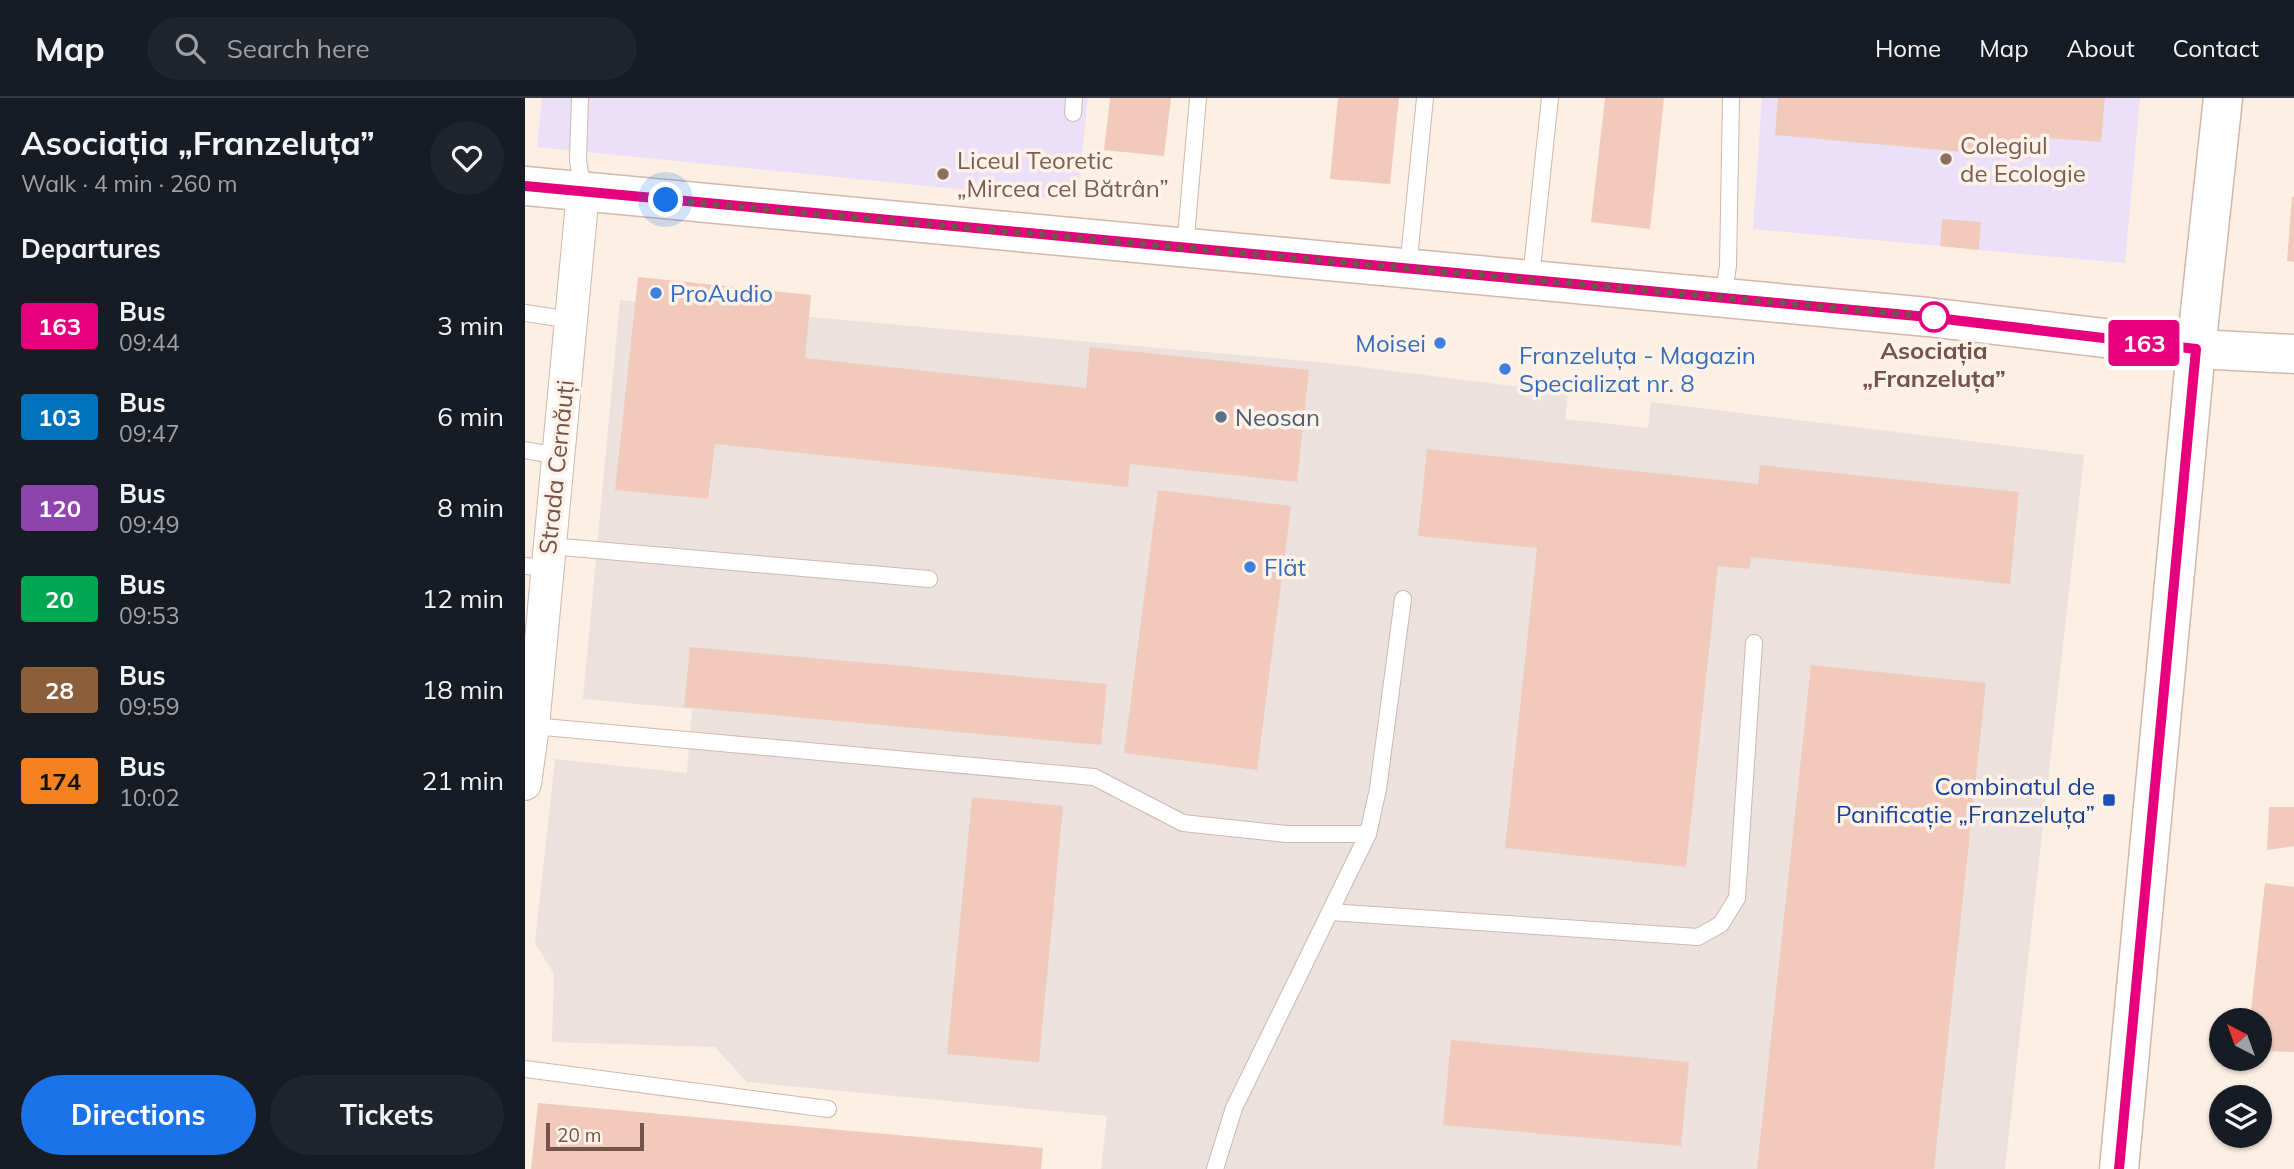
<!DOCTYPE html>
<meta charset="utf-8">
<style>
:root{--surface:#171b24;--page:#20242c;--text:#f1f3f6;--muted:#9ea1a6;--line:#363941;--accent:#1a73e8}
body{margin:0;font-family:Mulish,sans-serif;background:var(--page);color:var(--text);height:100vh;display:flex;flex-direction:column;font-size:26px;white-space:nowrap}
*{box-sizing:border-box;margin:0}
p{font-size:23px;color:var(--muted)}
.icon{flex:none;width:38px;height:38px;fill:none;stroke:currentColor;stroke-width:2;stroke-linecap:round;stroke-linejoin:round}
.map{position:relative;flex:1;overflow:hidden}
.drawer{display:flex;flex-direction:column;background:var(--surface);width:525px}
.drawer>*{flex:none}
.badge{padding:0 14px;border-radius:5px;font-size:24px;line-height:46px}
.needle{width:46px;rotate:319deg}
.controls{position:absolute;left:1684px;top:910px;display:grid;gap:14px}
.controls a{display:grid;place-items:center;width:63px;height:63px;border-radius:50%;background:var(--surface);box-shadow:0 2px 5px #0004;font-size:35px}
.scale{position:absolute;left:21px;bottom:18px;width:98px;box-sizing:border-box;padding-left:7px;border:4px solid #73534a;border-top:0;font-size:19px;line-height:24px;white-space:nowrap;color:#73534a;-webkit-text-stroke:5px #fff3e9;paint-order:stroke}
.you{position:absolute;width:35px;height:35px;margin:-18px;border:5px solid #fff;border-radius:50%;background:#1a73e8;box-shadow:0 0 0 10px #1a73e833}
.map>.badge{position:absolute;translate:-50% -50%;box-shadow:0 0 0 4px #fff}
h2{padding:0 21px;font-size:26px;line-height:63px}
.round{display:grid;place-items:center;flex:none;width:74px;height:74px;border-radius:37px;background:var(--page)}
.head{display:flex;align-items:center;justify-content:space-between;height:119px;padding:0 21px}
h1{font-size:33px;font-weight:700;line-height:52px}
.action{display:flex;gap:14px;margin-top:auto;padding:14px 21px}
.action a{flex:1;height:80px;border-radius:42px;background:var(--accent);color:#fff;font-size:28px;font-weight:700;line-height:80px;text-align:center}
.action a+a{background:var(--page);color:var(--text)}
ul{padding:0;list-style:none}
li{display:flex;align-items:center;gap:21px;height:91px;padding:0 21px}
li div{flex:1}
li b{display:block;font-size:26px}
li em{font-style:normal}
li .badge{min-width:77px;font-weight:700;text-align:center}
header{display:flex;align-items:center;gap:42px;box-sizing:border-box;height:98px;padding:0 35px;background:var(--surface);border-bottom:2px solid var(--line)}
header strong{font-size:33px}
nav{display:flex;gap:38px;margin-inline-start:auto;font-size:24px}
.search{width:490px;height:63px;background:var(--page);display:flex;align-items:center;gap:18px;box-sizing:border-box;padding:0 24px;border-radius:38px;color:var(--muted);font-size:26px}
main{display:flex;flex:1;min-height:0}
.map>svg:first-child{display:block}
.industrial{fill:#ebe2de}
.education{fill:#ece0f8}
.building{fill:#f1cabb}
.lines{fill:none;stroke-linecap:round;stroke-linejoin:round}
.service-casing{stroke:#cfb7ad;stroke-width:18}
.minor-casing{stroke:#cfb7ad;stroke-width:34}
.secondary-casing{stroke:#d2b7aa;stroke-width:41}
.service{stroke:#fff;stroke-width:16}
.minor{stroke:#fff;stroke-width:32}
.secondary{stroke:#fff;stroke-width:38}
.line-casing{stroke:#fff;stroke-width:16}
.line{stroke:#e6007e;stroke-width:10}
.walk{stroke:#73534a;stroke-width:7;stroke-dasharray:0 12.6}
.education-dot{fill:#8d6e63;stroke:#fff3e9;stroke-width:2.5}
.shop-dot{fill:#3f7fe0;stroke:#fff3e9;stroke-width:2.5}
.stop-dot{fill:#fff;stroke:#e6007e;stroke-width:3.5}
.service-dot{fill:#5c6f8a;stroke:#fff3e9;stroke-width:2.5}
.transit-dot{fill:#1a4fb4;stroke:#fff3e9;stroke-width:2.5}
.labels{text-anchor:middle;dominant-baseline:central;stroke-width:7;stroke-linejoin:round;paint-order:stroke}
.education-label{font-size:24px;fill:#785e54;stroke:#fff3e9;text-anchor:start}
.shop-label{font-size:24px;fill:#366cbe;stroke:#fff3e9;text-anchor:start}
.stop-label{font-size:24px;font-weight:bold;fill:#73534a;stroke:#fff3e9}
.service-label{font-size:24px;fill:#4e5e75;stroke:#fff3e9;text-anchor:start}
.street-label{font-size:24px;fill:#73534a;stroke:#fff3e9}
.transit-label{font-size:24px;fill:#164399;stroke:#fff3e9;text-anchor:end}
</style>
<header>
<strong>Map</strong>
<div class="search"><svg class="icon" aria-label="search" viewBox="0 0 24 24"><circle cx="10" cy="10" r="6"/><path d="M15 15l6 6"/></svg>Search here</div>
<nav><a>Home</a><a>Map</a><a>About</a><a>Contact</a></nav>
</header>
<main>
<section class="drawer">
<div class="head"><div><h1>Asociația „Franzeluța”</h1><p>Walk · 4 min · 260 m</p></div><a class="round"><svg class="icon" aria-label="heart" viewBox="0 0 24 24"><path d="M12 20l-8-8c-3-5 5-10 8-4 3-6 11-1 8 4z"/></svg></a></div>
<h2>Departures</h2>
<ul>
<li><span class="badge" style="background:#e6007e;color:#fff">163</span><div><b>Bus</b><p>09:44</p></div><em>3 min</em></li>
<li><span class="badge" style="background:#0072bc;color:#fff">103</span><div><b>Bus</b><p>09:47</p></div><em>6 min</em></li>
<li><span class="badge" style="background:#8e44ad;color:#fff">120</span><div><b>Bus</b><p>09:49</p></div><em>8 min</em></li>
<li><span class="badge" style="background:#00a651;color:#fff">20</span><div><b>Bus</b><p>09:53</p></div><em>12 min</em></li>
<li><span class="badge" style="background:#8b5e3c;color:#fff">28</span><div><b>Bus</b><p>09:59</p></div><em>18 min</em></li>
<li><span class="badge" style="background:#f58220;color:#111">174</span><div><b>Bus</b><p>10:02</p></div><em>21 min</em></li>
</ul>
<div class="action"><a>Directions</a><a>Tickets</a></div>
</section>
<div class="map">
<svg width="1769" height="1071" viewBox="0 0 1769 1071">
<rect width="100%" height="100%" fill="#fcefe3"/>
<!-- industrial -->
<polygon class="industrial" points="95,202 803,265 1043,295 1040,321 1123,330 1126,304 1559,357 1480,1071 576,1071 582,1018 222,984 190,949 27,944 29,876 10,845 30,661 162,675 167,611 58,601"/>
<!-- education -->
<g class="education">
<polygon points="17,0 563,0 552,103 12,49"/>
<polygon points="1237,0 1615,0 1600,165 1454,152 1456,124 1417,122 1415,148 1228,131"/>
</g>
<!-- building -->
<g class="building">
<polygon points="585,0 646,0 639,58 579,52"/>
<polygon points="813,0 874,0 865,86 805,81"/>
<polygon points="1080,0 1139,0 1125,131 1066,124"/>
<polygon points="1253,0 1580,0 1576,44 1507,39 1505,60 1250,37"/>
<polygon points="1767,99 1769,99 1769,164 1762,163"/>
<polygon points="1417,121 1456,124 1454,152 1415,148"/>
<polygon points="113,179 286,197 280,260 561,290 565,249 784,272 772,384 605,366 603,389 190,346 183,401 90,392"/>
<polygon points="902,351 1233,386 1235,367 1494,394 1485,486 1226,459 1224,471 1193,468 1161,769 980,750 1012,450 893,438"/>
<polygon points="633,392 766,408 732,672 599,655"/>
<polygon points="165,549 582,586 576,647 159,609"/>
<polygon points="1286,567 1461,585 1409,1071 1232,1071"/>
<polygon points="447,699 538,708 514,964 422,956"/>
<polygon points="1744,709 1769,709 1769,748 1742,752"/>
<polygon points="1740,785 1769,789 1769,954 1734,953 1734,922 1725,922"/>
<polygon points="926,942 1164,964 1156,1048 918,1027"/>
<polygon points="13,1005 518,1050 516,1071 6,1071"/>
</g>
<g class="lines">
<defs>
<g id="service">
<polyline points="55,0 53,62 58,94"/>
<polyline points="548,15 549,0"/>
<polyline points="660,150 673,0"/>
<polyline points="883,171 900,0"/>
<polyline points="1006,180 1025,0"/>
<polyline points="1198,199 1203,168 1206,0"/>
<polyline points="0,215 46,222"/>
<polyline points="0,352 33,358"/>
<polyline points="25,448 404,481"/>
<polyline points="0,468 21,470"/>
<polyline points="8,628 569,679 658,725 761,736 843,736"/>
<polyline points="805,814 1173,839 1196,826 1212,800 1229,545"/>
<polyline points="0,971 303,1011"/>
<polyline points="690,1071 709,1010 843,736 853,691 878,501"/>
</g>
<polyline id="minor" points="0,686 8,628 58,94"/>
<g id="secondary">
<polyline points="0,88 1403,219 1671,251 1769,256"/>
<polyline points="1594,1071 1671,251 1698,0"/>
</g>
</defs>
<!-- service casing -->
<use href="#service" class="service-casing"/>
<!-- minor casing -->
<use href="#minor" class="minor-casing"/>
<!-- secondary casing -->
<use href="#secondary" class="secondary-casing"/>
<!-- service -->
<use href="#service" class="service"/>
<!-- minor -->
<use href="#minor" class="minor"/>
<!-- secondary -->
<use href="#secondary" class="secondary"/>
</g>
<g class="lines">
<defs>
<polyline id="line" points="0,88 1403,219 1671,251 1594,1071"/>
</defs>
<!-- line casing -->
<use href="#line" class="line-casing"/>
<!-- line -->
<use href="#line" class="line"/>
<!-- walk -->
<polyline class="walk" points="141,102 1409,219"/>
</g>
<!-- markers -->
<g class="education-dot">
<circle cx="1421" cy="61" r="7"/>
<circle cx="418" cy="76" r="7"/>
</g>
<g class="shop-dot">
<circle cx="131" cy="195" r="7"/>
<circle cx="915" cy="245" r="7"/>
<circle cx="980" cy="271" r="7"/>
<circle cx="725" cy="469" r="7"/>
</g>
<circle class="stop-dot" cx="1409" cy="219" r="14"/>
<circle class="service-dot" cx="696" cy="319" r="7"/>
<rect class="transit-dot" x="1577" y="695" width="14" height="14" rx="3.5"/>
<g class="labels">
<!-- education labels -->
<g class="education-label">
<text x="1435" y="47">Colegiul<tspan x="1435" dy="28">de Ecologie</tspan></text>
<text x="432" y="62">Liceul Teoretic<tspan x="432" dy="28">„Mircea cel Bătrân”</tspan></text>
</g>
<!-- shop labels -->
<g class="shop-label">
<text x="145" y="195">ProAudio</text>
<text x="901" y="245" text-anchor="end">Moisei</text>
<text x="994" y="257">Franzeluța - Magazin<tspan x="994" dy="28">Specializat nr. 8</tspan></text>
<text x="739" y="469">Flät</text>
</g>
<!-- stop labels -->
<g class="stop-label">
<text x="1409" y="252">Asociația<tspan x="1409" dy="28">„Franzeluța”</tspan></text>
</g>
<!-- service labels -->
<g class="service-label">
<text x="710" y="319">Neosan</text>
</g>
<!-- street labels -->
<g class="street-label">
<text transform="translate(31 369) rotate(-84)">Strada Cernăuți</text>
</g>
<!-- transit labels -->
<g class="transit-label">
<text x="1570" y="688">Combinatul de<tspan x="1570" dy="28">Panificație „Franzeluța”</tspan></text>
</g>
</g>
</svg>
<div class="controls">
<a><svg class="needle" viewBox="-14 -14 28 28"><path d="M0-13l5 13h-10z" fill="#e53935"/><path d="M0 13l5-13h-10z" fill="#9ea1a6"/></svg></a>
<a><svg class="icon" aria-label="layers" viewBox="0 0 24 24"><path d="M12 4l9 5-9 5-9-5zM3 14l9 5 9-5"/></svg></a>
</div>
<div class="scale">20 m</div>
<div class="you" style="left:141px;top:102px"></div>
<b class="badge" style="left:1619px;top:245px;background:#e6007e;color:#fff">163</b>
</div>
</main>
